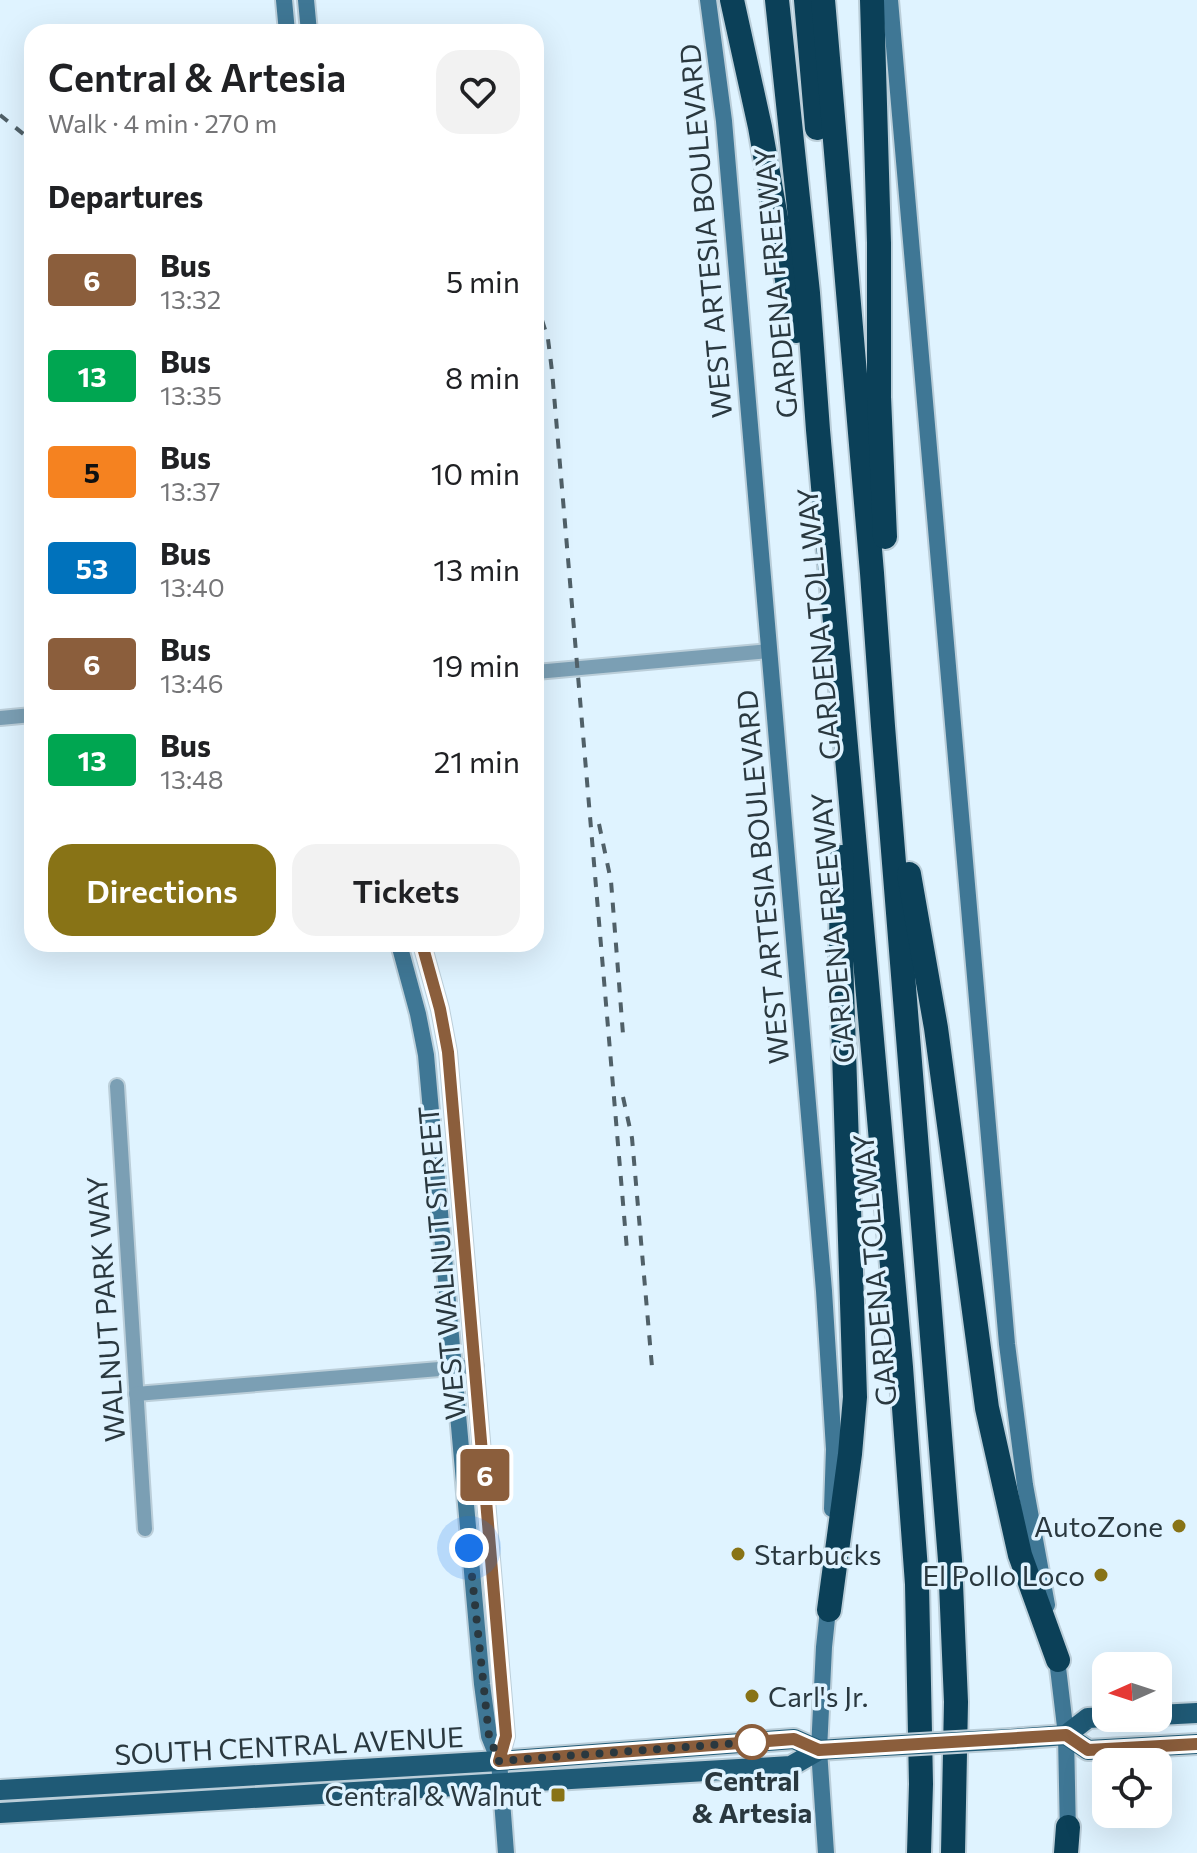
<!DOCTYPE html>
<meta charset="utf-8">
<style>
:root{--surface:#fff;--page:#f2f2f2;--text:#202124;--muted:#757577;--accent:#887316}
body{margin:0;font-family:Commissioner,sans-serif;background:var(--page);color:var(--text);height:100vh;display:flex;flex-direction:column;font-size:30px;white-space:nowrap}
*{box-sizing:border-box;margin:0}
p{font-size:26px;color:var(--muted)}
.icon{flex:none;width:44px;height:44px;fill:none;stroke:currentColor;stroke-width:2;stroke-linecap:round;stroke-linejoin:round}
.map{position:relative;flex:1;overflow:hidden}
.details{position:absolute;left:24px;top:24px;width:520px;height:928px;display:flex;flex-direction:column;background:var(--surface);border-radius:24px;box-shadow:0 8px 32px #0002}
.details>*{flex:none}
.badge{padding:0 16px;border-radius:6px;font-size:28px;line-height:52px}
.needle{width:52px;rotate:267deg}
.fabs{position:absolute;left:1092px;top:1652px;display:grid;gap:16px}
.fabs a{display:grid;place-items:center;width:80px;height:80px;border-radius:16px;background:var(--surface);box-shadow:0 8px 32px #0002;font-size:40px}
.you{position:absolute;width:40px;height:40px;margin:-20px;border:6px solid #fff;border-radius:50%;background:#1a73e8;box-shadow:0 0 0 12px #1a73e833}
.map>.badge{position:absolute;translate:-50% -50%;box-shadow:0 0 0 4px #fff}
h2{padding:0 24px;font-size:30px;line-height:72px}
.round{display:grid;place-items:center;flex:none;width:84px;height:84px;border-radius:24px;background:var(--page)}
.summary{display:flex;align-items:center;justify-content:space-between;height:136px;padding:0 24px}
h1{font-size:38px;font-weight:600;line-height:60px}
.action{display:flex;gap:16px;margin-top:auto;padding:16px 24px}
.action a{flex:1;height:92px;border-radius:24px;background:var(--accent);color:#fff;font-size:32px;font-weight:600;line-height:92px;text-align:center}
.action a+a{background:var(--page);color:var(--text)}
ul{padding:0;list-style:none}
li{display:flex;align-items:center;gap:24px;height:96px;padding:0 24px}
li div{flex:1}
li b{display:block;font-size:30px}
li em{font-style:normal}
li .badge{min-width:88px;font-weight:700;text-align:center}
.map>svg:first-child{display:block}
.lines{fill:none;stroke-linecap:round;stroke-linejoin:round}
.street-casing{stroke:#bbced9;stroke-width:18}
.secondary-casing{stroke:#bbced9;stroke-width:20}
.primary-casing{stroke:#bbced9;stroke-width:24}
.highway-casing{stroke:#bbced9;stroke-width:28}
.street{stroke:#7b9fb4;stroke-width:14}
.secondary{stroke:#3f7795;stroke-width:16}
.primary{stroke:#1f5a76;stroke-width:20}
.highway{stroke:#0b4058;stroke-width:24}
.rail{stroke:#506068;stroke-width:4;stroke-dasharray:10 10;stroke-linecap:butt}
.primary-bridge-casing{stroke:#bbced9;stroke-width:24;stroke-linecap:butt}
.primary-bridge{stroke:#1f5a76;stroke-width:20}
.line-casing{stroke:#fff;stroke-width:18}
.line{stroke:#8b5e3c;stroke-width:12}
.walk{stroke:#2a383f;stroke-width:8;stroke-dasharray:0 14.4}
.poi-dot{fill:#887316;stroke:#dff3ff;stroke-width:3}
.stop-dot{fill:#fff;stroke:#8b5e3c;stroke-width:4}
.labels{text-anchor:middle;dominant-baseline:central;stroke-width:7;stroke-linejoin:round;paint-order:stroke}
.street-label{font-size:28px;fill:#2a383f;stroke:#dff3ff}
.poi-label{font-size:28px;fill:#2a383f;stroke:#dff3ff;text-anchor:end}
.stop-label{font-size:28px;font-weight:bold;fill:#2a383f;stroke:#dff3ff}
</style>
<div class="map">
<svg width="1197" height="1853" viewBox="0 0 1197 1853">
<rect width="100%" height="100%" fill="#dff3ff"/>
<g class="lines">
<defs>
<g id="street">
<polyline points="536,672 769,651"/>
<polyline points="0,718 32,715"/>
<polyline points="117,1086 145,1529"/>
<polyline points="136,1394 476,1366"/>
</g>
<g id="secondary">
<polyline points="284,0 287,32"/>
<polyline points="306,0 309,32"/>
<polyline points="708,0 724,121 824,1291 834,1449 832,1509"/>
<polyline points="890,0 1007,1344 1025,1485 1047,1605"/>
<polyline points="399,944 418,1014 426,1055 482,1684 489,1736 499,1761 506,1853"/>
<polyline points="422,944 440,1009 448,1052 506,1736 499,1761"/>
<polyline points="1056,1651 1066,1735 1068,1835"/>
<polyline points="826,1853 819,1750 824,1647 829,1600"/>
</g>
<g id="primary">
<polyline points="1158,1715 1197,1713"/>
<polyline points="1066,1735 1088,1750 1197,1744"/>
<polyline points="1011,1739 1066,1735 1088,1718 1106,1717"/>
<polyline points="0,1790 499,1761 794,1739 819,1750"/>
<polyline points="0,1813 791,1766 819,1750 866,1747"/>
</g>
<g id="highway">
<polyline points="732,0 760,127 796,331"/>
<polyline points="777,0 808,293 818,430 901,1367 917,1584 921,1784 919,1853"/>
<polyline points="806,0 817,128"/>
<polyline points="823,0 872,573 883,726 950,1560 956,1702 953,1853"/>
<polyline points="872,0 879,243 879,397 885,537"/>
<polyline points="909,874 936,1028 987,1408 1020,1555 1058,1660"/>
<polyline points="829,1610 850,1454 855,1397 841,957 842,857"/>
<polyline points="1066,1853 1068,1827"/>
</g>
</defs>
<!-- street casing -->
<use href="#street" class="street-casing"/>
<!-- secondary casing -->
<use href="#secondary" class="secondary-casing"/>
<!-- primary casing -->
<use href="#primary" class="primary-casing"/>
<!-- highway casing -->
<use href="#highway" class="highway-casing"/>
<!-- street -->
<use href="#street" class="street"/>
<!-- secondary -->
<use href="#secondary" class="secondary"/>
<!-- primary -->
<use href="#primary" class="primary"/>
<!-- highway -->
<use href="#highway" class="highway"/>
<!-- rail -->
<g class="rail">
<polyline points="0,115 32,141"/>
<polyline points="536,301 548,339 552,371 627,1250"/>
<polyline points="599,824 611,881 623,1034"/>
<polyline points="623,1097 632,1138 652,1367"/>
</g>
<defs>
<polyline id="primary-bridge" points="866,1747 1011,1739"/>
</defs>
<!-- primary-bridge casing -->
<use href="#primary-bridge" class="primary-bridge-casing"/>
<!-- primary-bridge -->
<use href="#primary-bridge" class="primary-bridge"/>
</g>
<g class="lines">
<defs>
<polyline id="line" points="422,944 440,1009 448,1052 506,1736 499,1761 794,1739 819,1750 1066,1735 1088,1750 1197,1744"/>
</defs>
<!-- line casing -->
<use href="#line" class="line-casing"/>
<!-- line -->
<use href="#line" class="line"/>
<!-- walk -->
<polyline class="walk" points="469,1548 489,1736 499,1761 766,1741 752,1742"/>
</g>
<!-- markers -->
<g class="poi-dot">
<circle cx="1179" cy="1526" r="8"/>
<circle cx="738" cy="1554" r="8"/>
<circle cx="1101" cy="1575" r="8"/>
<circle cx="752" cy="1696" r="8"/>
<rect x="550" y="1787" width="16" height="16" rx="4"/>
</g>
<circle class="stop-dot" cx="752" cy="1742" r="16"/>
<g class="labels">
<!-- street labels -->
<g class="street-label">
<text transform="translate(705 231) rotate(-95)">WEST ARTESIA BOULEVARD</text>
<text transform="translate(775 283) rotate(-95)">GARDENA FREEWAY</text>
<text transform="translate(818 624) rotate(-95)">GARDENA TOLLWAY</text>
<text transform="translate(762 877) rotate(-95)">WEST ARTESIA BOULEVARD</text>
<text transform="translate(832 928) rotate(-95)">GARDENA FREEWAY</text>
<text transform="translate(441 1263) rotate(-95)">WEST WALNUT STREET</text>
<text transform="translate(874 1270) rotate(-95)">GARDENA TOLLWAY</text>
<text transform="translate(105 1309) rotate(-94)">WALNUT PARK WAY</text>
<text transform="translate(289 1745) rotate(-3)">SOUTH CENTRAL AVENUE</text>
</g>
<!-- poi labels -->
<g class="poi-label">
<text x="1163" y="1526">AutoZone</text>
<text x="754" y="1554" text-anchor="start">Starbucks</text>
<text x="1085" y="1575">El Pollo Loco</text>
<text x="768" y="1696" text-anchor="start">Carl's Jr.</text>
<text x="542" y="1795">Central &amp; Walnut</text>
</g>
<!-- stop labels -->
<g class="stop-label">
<text x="752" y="1780">Central<tspan x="752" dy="32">&amp; Artesia</tspan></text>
</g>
</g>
</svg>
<div class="fabs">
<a><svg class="needle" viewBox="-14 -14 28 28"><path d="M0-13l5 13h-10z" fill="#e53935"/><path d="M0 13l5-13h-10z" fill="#757577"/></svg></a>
<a><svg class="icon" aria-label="locate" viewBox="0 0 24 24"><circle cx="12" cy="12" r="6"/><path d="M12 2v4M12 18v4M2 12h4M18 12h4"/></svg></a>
</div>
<div class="you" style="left:469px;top:1548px"></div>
<b class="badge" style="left:485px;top:1475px;background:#8b5e3c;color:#fff">6</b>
<section class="details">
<div class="summary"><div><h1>Central &amp; Artesia</h1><p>Walk · 4 min · 270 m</p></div><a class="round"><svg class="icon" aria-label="heart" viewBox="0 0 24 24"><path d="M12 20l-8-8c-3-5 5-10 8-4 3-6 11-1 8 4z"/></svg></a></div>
<h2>Departures</h2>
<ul>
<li><span class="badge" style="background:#8b5e3c;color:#fff">6</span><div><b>Bus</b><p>13:32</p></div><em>5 min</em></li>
<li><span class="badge" style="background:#00a651;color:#fff">13</span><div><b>Bus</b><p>13:35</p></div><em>8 min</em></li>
<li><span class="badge" style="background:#f58220;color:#111">5</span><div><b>Bus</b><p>13:37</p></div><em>10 min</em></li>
<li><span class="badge" style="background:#0072bc;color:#fff">53</span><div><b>Bus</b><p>13:40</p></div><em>13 min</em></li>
<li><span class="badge" style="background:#8b5e3c;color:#fff">6</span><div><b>Bus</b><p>13:46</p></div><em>19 min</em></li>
<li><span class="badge" style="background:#00a651;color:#fff">13</span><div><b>Bus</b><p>13:48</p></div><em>21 min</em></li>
</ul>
<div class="action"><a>Directions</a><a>Tickets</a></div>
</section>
</div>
